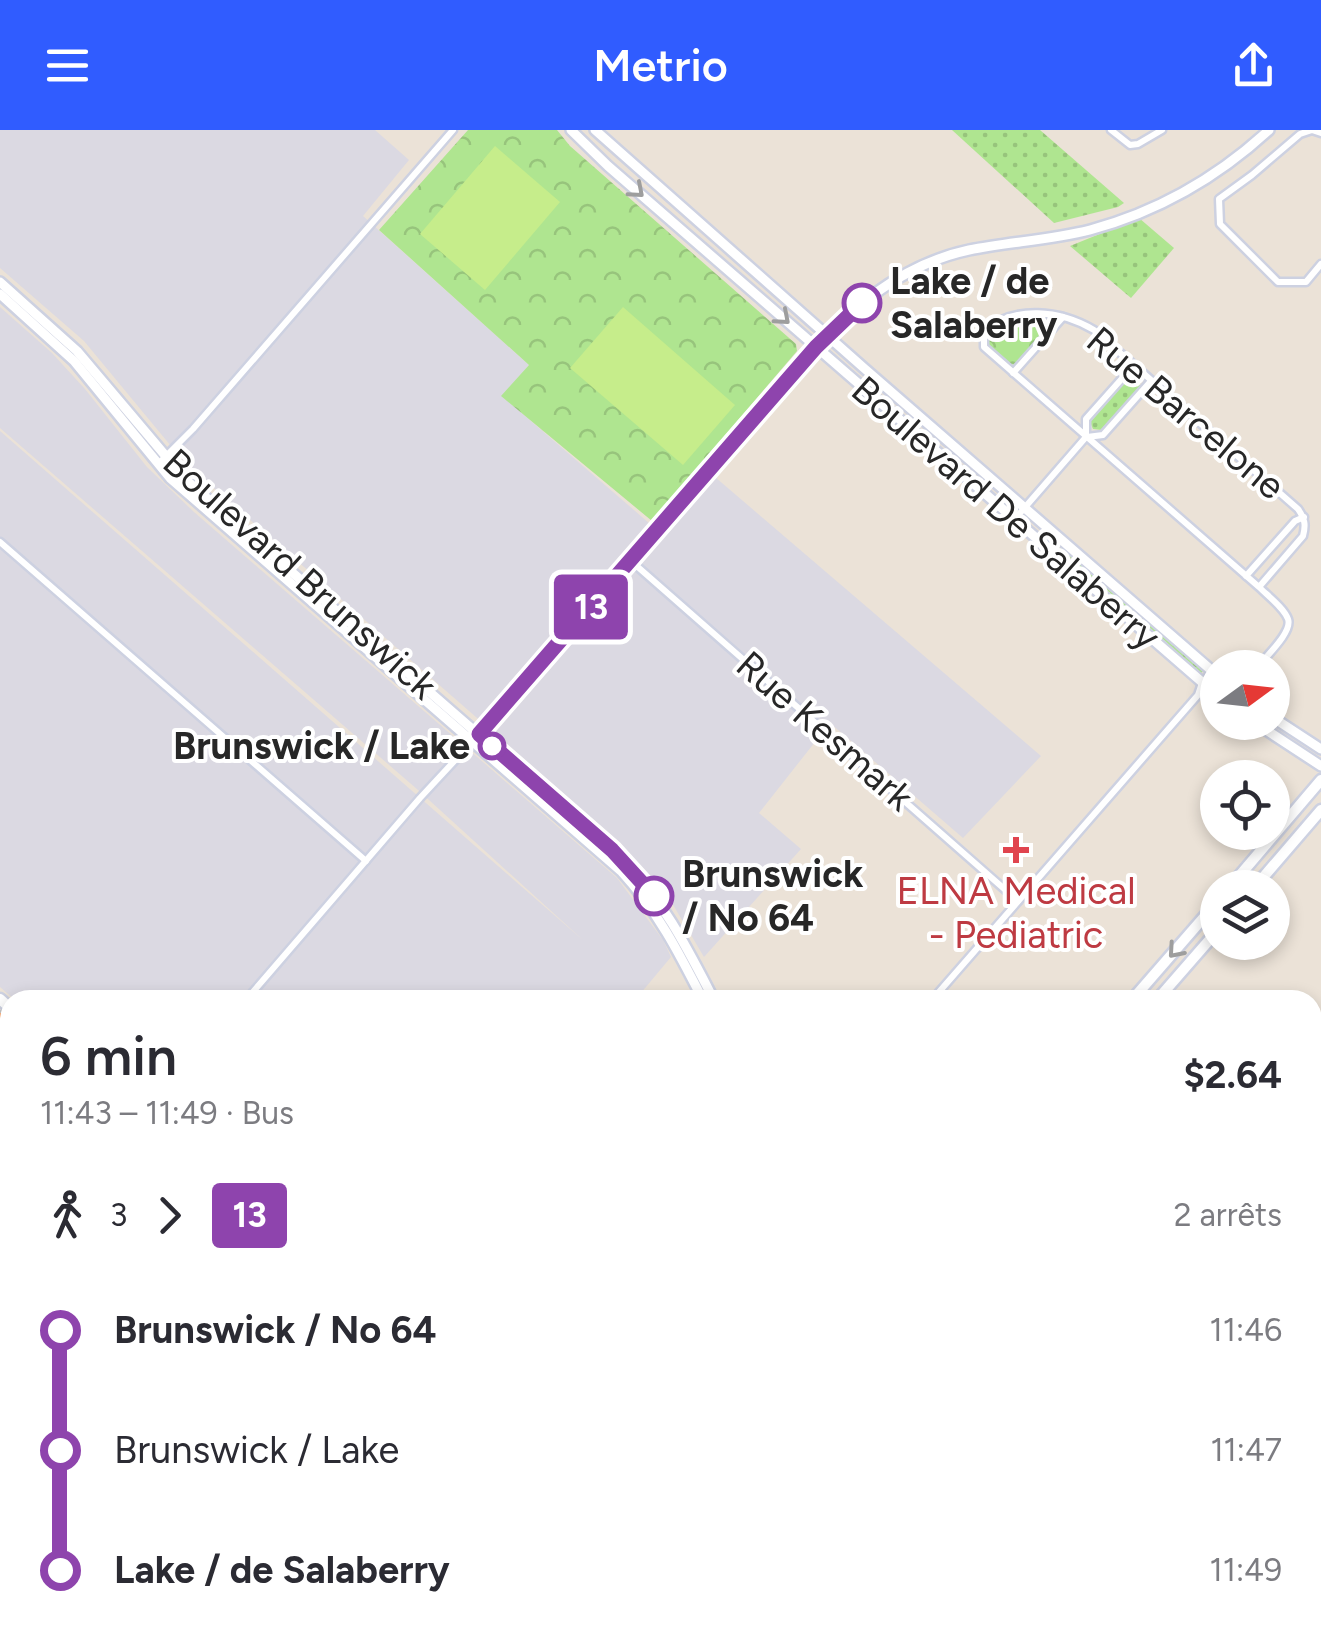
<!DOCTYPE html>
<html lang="fr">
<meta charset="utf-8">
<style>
:root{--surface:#fff;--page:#f7f7f7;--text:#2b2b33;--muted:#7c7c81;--accent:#305cff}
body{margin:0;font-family:Figtree,sans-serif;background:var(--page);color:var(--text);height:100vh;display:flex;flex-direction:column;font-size:38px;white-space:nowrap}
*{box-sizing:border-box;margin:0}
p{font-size:32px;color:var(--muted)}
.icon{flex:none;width:55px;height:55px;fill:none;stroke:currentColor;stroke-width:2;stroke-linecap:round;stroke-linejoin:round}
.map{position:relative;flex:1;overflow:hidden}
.side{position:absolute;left:0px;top:860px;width:1322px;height:662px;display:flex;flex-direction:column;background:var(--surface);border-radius:30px 30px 0 0;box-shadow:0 5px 15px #0003}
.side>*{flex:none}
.badge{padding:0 20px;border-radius:8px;font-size:35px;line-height:65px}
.needle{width:65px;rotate:75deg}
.buttons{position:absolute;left:1200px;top:520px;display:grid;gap:20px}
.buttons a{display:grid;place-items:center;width:90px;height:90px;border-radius:50%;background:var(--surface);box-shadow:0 5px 15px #0003;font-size:50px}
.map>.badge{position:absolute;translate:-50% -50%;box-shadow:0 0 0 5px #fff}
.legs{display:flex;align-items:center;gap:15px;height:110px;padding:0 40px;font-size:32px}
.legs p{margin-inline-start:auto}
.headline{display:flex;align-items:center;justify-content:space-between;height:170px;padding:0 40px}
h1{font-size:55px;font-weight:600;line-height:75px}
ul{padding:0 40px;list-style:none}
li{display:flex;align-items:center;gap:35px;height:120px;font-size:38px}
li i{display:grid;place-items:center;width:15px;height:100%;margin:0 12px;background:currentColor}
li i::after{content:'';width:25px;height:25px;margin:-12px;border:8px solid;border-radius:50%;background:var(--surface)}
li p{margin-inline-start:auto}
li:first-child i{background:linear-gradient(#0000 50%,currentColor 0)}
li:last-child i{background:linear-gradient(currentColor 50%,#0000 0)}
header{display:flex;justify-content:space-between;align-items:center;height:130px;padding:0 40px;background:var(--accent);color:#fff;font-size:45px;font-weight:600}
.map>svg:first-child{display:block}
.industrial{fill:#dbd9e2}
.grass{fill:url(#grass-dots)}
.park{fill:url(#park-crowns)}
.pitch{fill:#c6ed8b}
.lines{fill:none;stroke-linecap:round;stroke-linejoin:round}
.minor-casing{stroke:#cdd1e1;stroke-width:11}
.tertiary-casing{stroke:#cdd1e1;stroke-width:14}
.secondary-casing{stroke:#cdd1e1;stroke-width:15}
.motorway-casing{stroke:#c7c7c7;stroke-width:18}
.minor{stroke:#fff;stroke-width:6}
.tertiary{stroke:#fff;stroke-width:9}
.secondary{stroke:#fff;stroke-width:10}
.motorway{stroke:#ff964e;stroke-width:12}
.tram{stroke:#9a9eb3;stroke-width:2.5}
.oneway{stroke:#9e9e9e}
.line-1-casing{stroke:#fff;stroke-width:22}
.line-1{stroke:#8e44ad;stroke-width:15}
.stop-1-dot{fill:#fff;stroke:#8e44ad;stroke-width:5}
.health-dot{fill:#e0444e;stroke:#fff;stroke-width:4}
.labels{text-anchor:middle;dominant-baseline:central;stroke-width:8;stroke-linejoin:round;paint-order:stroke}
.stop-label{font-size:38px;font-weight:bold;fill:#272727;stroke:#fff;text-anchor:start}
.street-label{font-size:38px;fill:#272727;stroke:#fff}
.health-label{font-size:38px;fill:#be3a42;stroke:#fff}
</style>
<header><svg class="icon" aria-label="menu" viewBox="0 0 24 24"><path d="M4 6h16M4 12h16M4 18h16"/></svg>Metrio<svg class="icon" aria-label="share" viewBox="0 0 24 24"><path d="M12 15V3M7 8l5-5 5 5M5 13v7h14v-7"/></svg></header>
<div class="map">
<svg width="1321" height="1522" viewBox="0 0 1321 1522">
<defs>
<pattern id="grass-dots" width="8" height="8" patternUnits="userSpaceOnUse" patternTransform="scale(2.5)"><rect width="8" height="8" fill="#afe590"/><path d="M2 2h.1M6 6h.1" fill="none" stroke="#97c47c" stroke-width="1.8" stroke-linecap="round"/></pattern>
<pattern id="park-crowns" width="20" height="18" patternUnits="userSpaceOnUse" patternTransform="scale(2.5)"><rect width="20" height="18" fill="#afe590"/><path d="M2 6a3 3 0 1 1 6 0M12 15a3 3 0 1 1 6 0" fill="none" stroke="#97c47c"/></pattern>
</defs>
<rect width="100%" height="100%" fill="#ebe2d7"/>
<!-- industrial -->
<g class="industrial">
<polygon points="0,0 375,0 409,30 363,86 529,235 502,266 664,406 715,347 1041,626 963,708 830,593 759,683 801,719 704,827 666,763 619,712 185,333 84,211 0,138"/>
<polygon points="0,177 52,223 85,259 147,337 194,382 617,748 663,810 671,827 635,870 15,870 0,857 0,301 584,811 418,660 0,298"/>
<polygon points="0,993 10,1001 10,1512 389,1513 381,1522 0,1522"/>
</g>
<!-- grass -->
<g class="grass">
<polygon points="952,0 1040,0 1124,73 1118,77 1054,93"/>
<polygon points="1139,88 1174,118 1131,168 1070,116"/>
<polygon points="1134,247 1140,251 1140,257 1102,300 1093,299 1090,292 1127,250"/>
<polygon points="1057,416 1104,453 1204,540 1201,543"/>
</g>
<!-- park -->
<g class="park">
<polygon points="468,0 557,0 570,16 796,214 797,221 652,391 501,266 529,235 379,100"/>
<path d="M1039,188L1048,194L1046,202L1017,235L1009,234L989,216V203C1004,191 1021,190 1039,188Z"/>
</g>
<!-- pitch -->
<g class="pitch">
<polygon points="495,16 560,72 485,160 420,104"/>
<polygon points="623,177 735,275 683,335 570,238"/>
</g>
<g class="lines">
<defs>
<g id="minor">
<polyline points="1111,0 1130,15 1138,14 1162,0"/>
<polyline points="1321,3 1312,0 1300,4 1252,45 1219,69 1220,94 1278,152 1306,152 1321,134"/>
<polyline points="1013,243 1063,187"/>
<polyline points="1087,307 1103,305 1151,251"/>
<polyline points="158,334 193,299 453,0"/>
<polyline points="1014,390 1086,307 1086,289 1134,235"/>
<polyline points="0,412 366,731"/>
<polyline points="631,431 1018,771"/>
<polyline points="1246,446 1295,391 1304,387"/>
<path d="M1257,538C1265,527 1293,502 1288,489C1284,478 1268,466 1259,457L984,217V201C1015,175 1060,180 1094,200L1298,379C1305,389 1306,395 1303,406L1259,457"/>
<polyline points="246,870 420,668 472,612"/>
<polyline points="932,870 1198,565 1202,553 1212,542"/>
<polyline points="1312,969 1321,959"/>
<polyline points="1312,1105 1321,1112"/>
<polyline points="1312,1217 1321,1224"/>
<polyline points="1312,1511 1321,1501"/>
<polyline points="1303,1522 1311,1512"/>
</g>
<g id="tertiary">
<polyline points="571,0 608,36 1218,566"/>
<polyline points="595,0 865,239 1218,546"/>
<path d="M0,152L77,221L186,350L625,732C665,773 688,820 714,870"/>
<path d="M0,164L74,231L170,348L621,741C657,780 679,823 703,870"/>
<polyline points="1272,587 1321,619"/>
<polyline points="1254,592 1321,636"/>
<path d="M473,611L816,217C857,172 908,133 969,120C1009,112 1050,110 1090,100C1157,82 1218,47 1269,0"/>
<polyline points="1312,1426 1321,1434"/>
<polyline points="1312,1441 1321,1449"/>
</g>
<g id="secondary">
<polyline points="1229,758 1321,650"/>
<polyline points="1254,758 1321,680"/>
<polyline points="0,869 10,878"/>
<polyline points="1132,870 1218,771"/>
<polyline points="1157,870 1218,800"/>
<polyline points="0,978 10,987"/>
<polyline points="444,1512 446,1522"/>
<polyline points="462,1512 464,1522"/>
<polyline points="631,1512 642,1522"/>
<polyline points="732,1512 743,1522"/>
<polyline points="841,1512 843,1522"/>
<polyline points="581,1522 589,1512"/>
<polyline points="599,1522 607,1512"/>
</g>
<g id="motorway">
<polyline points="0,889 10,896"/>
<polyline points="0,906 10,915"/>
<polyline points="0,938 10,947"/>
<polyline points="0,963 10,972"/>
<polyline points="666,1512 677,1522"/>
<polyline points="703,1512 714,1522"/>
</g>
</defs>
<!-- minor casing -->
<use href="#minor" class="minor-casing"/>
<!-- tertiary casing -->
<use href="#tertiary" class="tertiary-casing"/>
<!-- secondary casing -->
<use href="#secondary" class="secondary-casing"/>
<!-- motorway casing -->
<use href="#motorway" class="motorway-casing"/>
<!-- minor -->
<use href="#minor" class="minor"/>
<!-- tertiary -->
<use href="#tertiary" class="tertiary"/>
<!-- secondary -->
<use href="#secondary" class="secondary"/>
<!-- motorway -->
<use href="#motorway" class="motorway"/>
<!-- tram -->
<g class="tram">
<polyline points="0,1456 10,1465"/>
<polyline points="53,1512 64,1522"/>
</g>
</g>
<!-- one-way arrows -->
<defs><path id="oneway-chevron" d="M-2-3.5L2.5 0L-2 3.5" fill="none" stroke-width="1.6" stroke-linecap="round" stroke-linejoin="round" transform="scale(2.5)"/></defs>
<g class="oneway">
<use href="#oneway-chevron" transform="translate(637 61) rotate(41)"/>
<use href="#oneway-chevron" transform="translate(783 188) rotate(41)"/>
<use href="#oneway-chevron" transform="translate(1175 821) rotate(131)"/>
</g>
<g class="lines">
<defs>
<polyline id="line-1" points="654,766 612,720 479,604 816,217 862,173"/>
</defs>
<!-- line-1 casing -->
<use href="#line-1" class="line-1-casing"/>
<!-- line-1 -->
<use href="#line-1" class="line-1"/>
</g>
<!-- markers -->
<g class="stop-1-dot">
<circle cx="862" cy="173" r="18"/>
<circle cx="492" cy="616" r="12"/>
<circle cx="654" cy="766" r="18"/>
</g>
<path class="health-dot" d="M1011 705h10v10h10v10h-10v10h-10v-10h-10v-10h10z"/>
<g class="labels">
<!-- stop labels -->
<g class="stop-label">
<text x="890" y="151">Lake / de<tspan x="890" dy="44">Salaberry</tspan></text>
<text x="470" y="616" text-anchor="end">Brunswick / Lake</text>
<text x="682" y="744">Brunswick<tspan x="682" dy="44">/ No 64</tspan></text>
</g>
<!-- street labels -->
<g class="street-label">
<text transform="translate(1186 283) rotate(40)">Rue Barcelone</text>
<text transform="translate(1006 383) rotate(41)">Boulevard De Salaberry</text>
<text transform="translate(300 444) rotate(42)">Boulevard Brunswick</text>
<text transform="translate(825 601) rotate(41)">Rue Kesmark</text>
</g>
<!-- health labels -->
<g class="health-label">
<text x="1016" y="761">ELNA Medical<tspan x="1016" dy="44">- Pediatric</tspan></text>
</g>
</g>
</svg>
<div class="buttons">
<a><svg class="needle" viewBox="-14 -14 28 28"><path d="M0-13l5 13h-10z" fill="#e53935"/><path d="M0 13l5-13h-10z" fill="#7c7c81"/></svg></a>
<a><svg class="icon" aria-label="locate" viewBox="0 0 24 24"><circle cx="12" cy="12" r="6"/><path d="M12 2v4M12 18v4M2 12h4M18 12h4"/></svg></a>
<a><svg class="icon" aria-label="layers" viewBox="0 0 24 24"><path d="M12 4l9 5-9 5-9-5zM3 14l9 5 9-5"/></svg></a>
</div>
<b class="badge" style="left:591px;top:477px;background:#8e44ad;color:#fff">13</b>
<section class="side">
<div class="headline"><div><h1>6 min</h1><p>11:43 – 11:49 · Bus</p></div><b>$2.64</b></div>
<div class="legs"><svg class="icon" aria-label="walk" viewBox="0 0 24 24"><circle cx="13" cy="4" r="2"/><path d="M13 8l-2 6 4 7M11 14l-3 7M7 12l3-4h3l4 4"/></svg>3<svg class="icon" aria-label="forward" viewBox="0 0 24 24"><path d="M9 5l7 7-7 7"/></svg><b class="badge" style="background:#8e44ad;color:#fff">13</b><p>2 arrêts</p></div>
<ul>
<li><i style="color:#8e44ad"></i><b>Brunswick / No 64</b><p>11:46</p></li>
<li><i style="color:#8e44ad"></i><span>Brunswick / Lake</span><p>11:47</p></li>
<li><i style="color:#8e44ad"></i><b>Lake / de Salaberry</b><p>11:49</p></li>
</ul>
</section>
</div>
